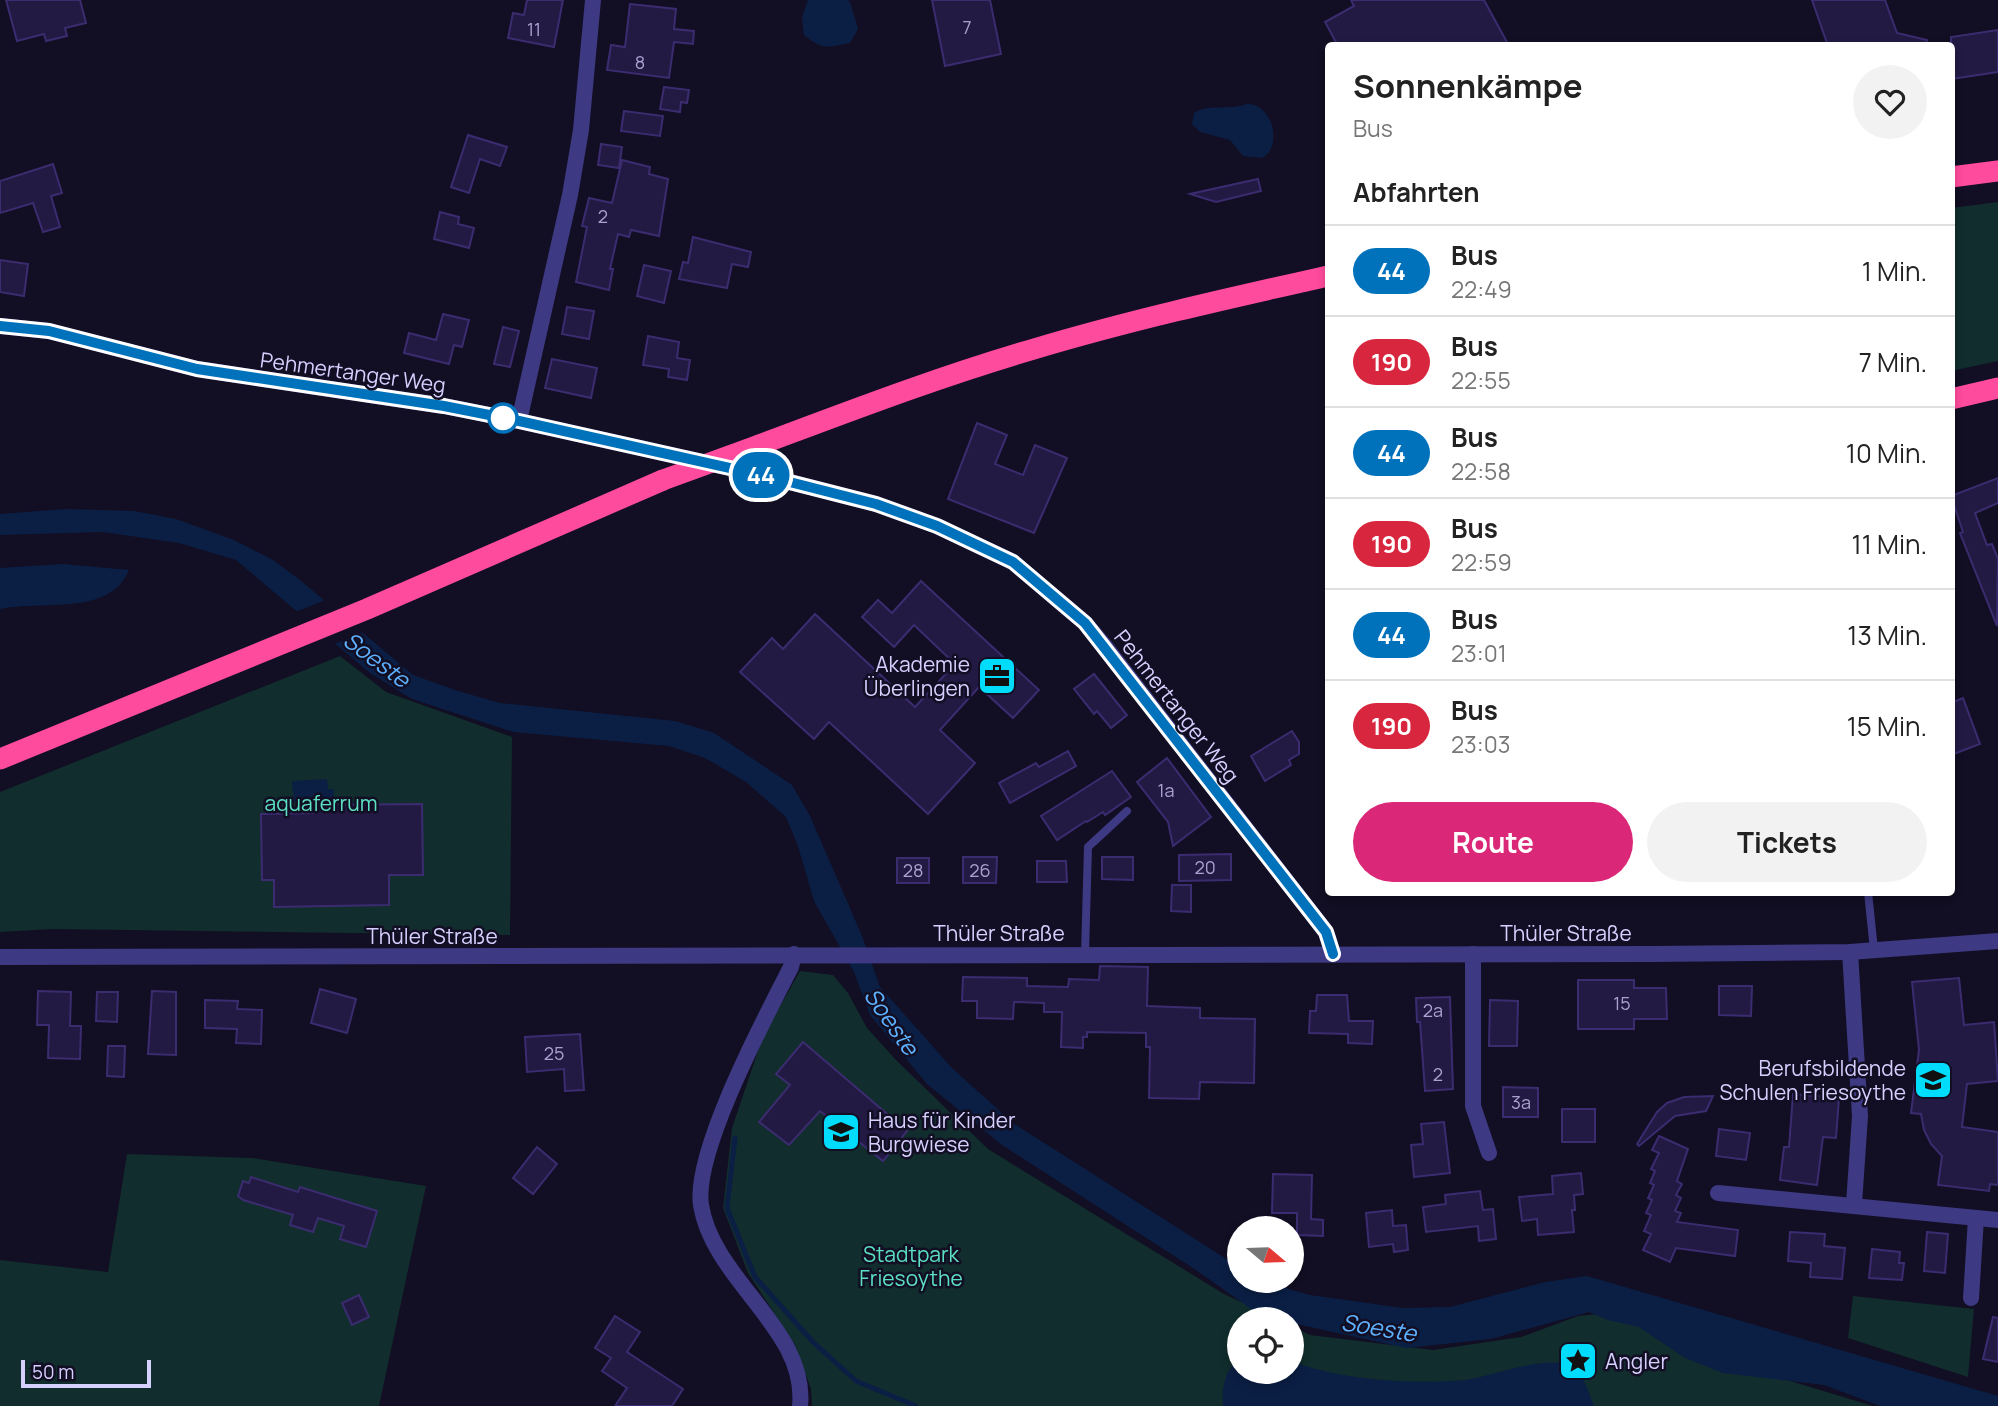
<!DOCTYPE html>
<html lang="de">
<meta charset="utf-8">
<style>
:root{--surface:#fff;--page:#f2f2f2;--text:#222;--muted:#767676;--line:#e0e0e0;--accent:#db2777}
body{margin:0;font-family:Manrope,sans-serif;background:var(--page);color:var(--text);height:100vh;display:flex;flex-direction:column;font-size:26px;white-space:nowrap}
*{box-sizing:border-box;margin:0}
p{font-size:23px;color:var(--muted)}
.icon{flex:none;width:38px;height:38px;fill:none;stroke:currentColor;stroke-width:2;stroke-linecap:round;stroke-linejoin:round}
.map{position:relative;flex:1;overflow:hidden}
.details{position:absolute;left:1325px;top:42px;width:630px;height:854px;display:flex;flex-direction:column;background:var(--surface);border-radius:7px;box-shadow:0 4px 10px #0003}
.details>*{flex:none}
.badge{padding:0 14px;border-radius:23px;font-size:24px;line-height:46px}
.needle{width:46px;rotate:109deg}
.buttons{position:absolute;left:1227px;top:1216px;display:grid;gap:14px}
.buttons a{display:grid;place-items:center;width:77px;height:77px;border-radius:50%;background:var(--surface);box-shadow:0 4px 10px #0003;font-size:35px}
.scale{position:absolute;left:21px;bottom:18px;width:130px;box-sizing:border-box;padding-left:7px;border:4px solid #d6d0ff;border-top:0;font-size:19px;line-height:24px;white-space:nowrap;color:#d6d0ff;-webkit-text-stroke:5px #120e23;paint-order:stroke}
.map>.badge{position:absolute;translate:-50% -50%;box-shadow:0 0 0 4px #fff}
h2{padding:0 28px;font-size:26px;line-height:63px}
.round{display:grid;place-items:center;flex:none;width:74px;height:74px;border-radius:37px;background:var(--page)}
.overview{display:flex;align-items:center;justify-content:space-between;height:119px;padding:0 28px}
h1{font-size:33px;font-weight:700;line-height:52px}
.button{display:flex;gap:14px;margin-top:auto;padding:14px 28px}
.button a{flex:1;height:80px;border-radius:42px;background:var(--accent);color:#fff;font-size:28px;font-weight:700;line-height:80px;text-align:center}
.button a+a{background:var(--page);color:var(--text)}
ul{padding:0;list-style:none}
li{display:flex;align-items:center;gap:21px;height:91px;padding:0 28px;border-top:2px solid var(--line)}
li div{flex:1}
li b{display:block;font-size:26px}
li em{font-style:normal}
li .badge{min-width:77px;font-weight:700;text-align:center}
.map>svg:first-child{display:block}
.green{fill:#112d2d}
.water{fill:#0b1f45}
.pier{fill:#120e23}
.lines{fill:none;stroke-linecap:round;stroke-linejoin:round}
.stream{stroke:#0b1f45;stroke-width:5}
.building{fill:#231a44;stroke:#3b2c70;stroke-width:2}
.lane{stroke:#3d3982;stroke-width:8}
.street{stroke:#3d3982;stroke-width:16}
.highway{stroke:#ff4b9d;stroke-width:21}
.highway-bridge{stroke:#ff4b9d;stroke-width:21}
.line-casing{stroke:#fff;stroke-width:16}
.line{stroke:#0072bc;stroke-width:10}
.stop-dot{fill:#fff;stroke:#0072bc;stroke-width:3.5}
.labels{text-anchor:middle;dominant-baseline:central;stroke-width:5;stroke-linejoin:round;paint-order:stroke}
.number-label{font-size:18px;fill:#a9a2d0}
.street-label{font-size:21px;fill:#d6d0ff;stroke:#120e23}
.poi-label{font-size:21px;fill:#d6d0ff;stroke:#120e23;text-anchor:end}
.park-label{font-size:21px;fill:#5be0c2;stroke:#120e23}
.water-label{font-size:23px;font-style:italic;fill:#5eb1ff;stroke:#120e23}
</style>
<div class="map">
<svg width="1998" height="1406" viewBox="0 0 1998 1406">
<rect width="100%" height="100%" fill="#120e23"/>
<!-- green -->
<g class="green">
<polygon points="1998,202 1998,361 1951,371 1951,208"/>
<polygon points="340,656 386,692 512,737 510,935 52,929 0,932 0,792"/>
<polygon points="800,971 833,975 848,993 867,1028 896,1060 988,1149 1224,1294 1278,1319 1239,1320 1239,1372 1292,1372 1292,1326 1310,1335 1433,1350 1521,1337 1578,1316 1618,1312 1738,1365 1873,1406 812,1406 811,1389 795,1345 748,1273 723,1208 732,1128 763,1036"/>
<polygon points="127,1154 252,1158 426,1186 379,1406 0,1406 0,1260 108,1272"/>
<polygon points="1853,1296 1974,1309 1968,1377 1848,1338"/>
</g>
<!-- water -->
<g class="water">
<path d="M808,0H848L850,2L858,29L850,43C827,47 823,51 804,35L802,17Z"/>
<path d="M1246,104C1272,102 1284,146 1262,158L1243,156L1230,140L1200,132L1192,124L1194,113C1208,103 1230,111 1246,104Z"/>
<polygon points="66,509 134,511 176,519 234,540 273,560 300,580 413,675 458,691 500,703 675,721 714,733 792,785 810,816 862,936 880,987 952,1068 1013,1123 1239,1267 1239,1281 1261,1281 1310,1295 1403,1308 1450,1307 1545,1282 1587,1276 1998,1396 1998,1406 1880,1406 1824,1385 1723,1373 1685,1358 1639,1327 1608,1320 1589,1312 1491,1339 1406,1348 1292,1323 1292,1320 1281,1319 1254,1311 1196,1270 1002,1145 927,1084 870,1015 854,972 814,901 798,846 786,817 746,782 705,758 669,746 513,732 412,699 370,673 236,560 179,543 103,532 0,535 0,514"/>
<path d="M63,564L129,570C110,617 41,600 0,609V568Z"/>
<polygon points="327,779 328,789 334,789 334,805 327,805 327,800 294,802 292,781"/>
<path d="M1239,1359V1372H1292V1361C1338,1380 1415,1385 1465,1380C1492,1377 1544,1354 1570,1366C1583,1372 1589,1393 1594,1406H1223C1222,1387 1224,1372 1239,1359Z"/>
</g>
<!-- pier -->
<polygon class="pier" points="328,599 366,631 332,645 295,612"/>
<g class="lines">
<!-- stream -->
<polyline class="stream" points="735,1138 727,1208 755,1277 813,1342 856,1381 916,1406"/>
</g>
<!-- building -->
<g class="building">
<polygon points="6,0 80,0 86,23 65,28 67,36 46,41 44,34 17,41"/>
<polygon points="527,0 563,0 554,47 508,38 513,13 524,15"/>
<polygon points="932,0 990,0 1001,54 945,66"/>
<polygon points="1351,0 1484,0 1509,46 1338,46 1325,22 1354,6"/>
<polygon points="1812,0 1885,0 1897,33 1927,40 1926,46 1828,46"/>
<polygon points="630,4 676,9 674,29 694,31 693,44 674,42 669,78 607,70 611,45 625,47"/>
<polygon points="1998,30 1998,72 1951,79 1951,37"/>
<polygon points="664,87 689,90 687,103 681,102 680,112 660,109"/>
<polygon points="624,111 663,116 660,136 621,131"/>
<polygon points="468,135 507,147 500,166 480,159 469,193 451,187"/>
<polygon points="601,144 622,147 619,168 598,165"/>
<polygon points="622,160 650,167 649,174 668,179 659,236 631,230 629,237 618,234 610,269 613,269 609,290 576,282 587,227 582,226 589,198 612,203"/>
<polygon points="53,164 62,193 51,196 60,227 43,232 33,203 0,213 0,181"/>
<polygon points="1258,179 1261,191 1216,202 1190,194"/>
<polygon points="440,212 459,217 458,224 474,228 469,248 434,239"/>
<polygon points="693,237 751,252 748,267 732,264 727,288 679,279 683,262 688,263"/>
<polygon points="0,260 28,264 24,296 0,292"/>
<polygon points="644,265 671,271 664,303 637,296"/>
<polygon points="567,307 594,311 589,339 562,334"/>
<polygon points="443,314 469,320 462,347 454,345 449,364 404,353 409,333 436,340"/>
<polygon points="503,327 519,331 510,367 494,364"/>
<polygon points="648,336 679,342 677,358 690,360 687,380 668,377 669,369 643,365"/>
<polygon points="552,359 597,368 591,398 545,388"/>
<polygon points="977,423 1007,435 995,464 1023,475 1035,445 1067,458 1034,533 948,499"/>
<polygon points="1998,478 1998,503 1975,513 1987,545 1992,544 1998,559 1997,626 1960,533 1963,532 1951,496"/>
<polygon points="921,581 1039,690 1013,718 979,687 940,730 975,763 928,814 829,722 814,739 740,672 772,638 783,649 815,614 915,707 955,664 914,625 894,647 862,617 878,600 892,613"/>
<polygon points="1094,674 1127,715 1111,728 1097,711 1094,714 1074,689"/>
<polygon points="1963,698 1980,744 1951,755 1951,703"/>
<polygon points="1292,731 1299,742 1299,754 1289,760 1291,765 1265,781 1251,756"/>
<polygon points="1068,751 1076,766 1010,803 999,783 1036,763 1039,767"/>
<polygon points="1167,758 1211,817 1173,846 1168,822 1137,782"/>
<polygon points="1112,771 1131,797 1105,815 1103,812 1087,822 1086,821 1057,840 1041,816"/>
<polygon points="422,804 423,875 389,875 389,905 274,907 274,880 262,880 261,814 313,813 313,805"/>
<polygon points="1231,854 1231,880 1179,881 1179,855"/>
<polygon points="963,857 997,857 996,883 963,883"/>
<polygon points="1102,857 1133,857 1133,880 1102,879"/>
<rect x="897" y="858" width="32" height="25"/>
<polygon points="1037,861 1066,861 1067,882 1037,882"/>
<polygon points="1172,885 1191,885 1191,912 1171,911"/>
<polygon points="1100,966 1148,967 1147,1006 1200,1008 1200,1018 1255,1019 1254,1083 1200,1082 1199,1099 1149,1098 1150,1047 1146,1047 1146,1033 1087,1032 1087,1037 1083,1037 1083,1048 1061,1047 1062,1012 1044,1012 1044,1003 1014,1002 1013,1019 977,1018 977,1001 962,1001 963,977 1027,978 1027,986 1068,987 1069,979 1099,980"/>
<polygon points="1959,978 1964,1025 1994,1022 1998,1081 1967,1084 1962,1127 1998,1132 1998,1185 1990,1184 1989,1191 1938,1185 1942,1156 1931,1144 1924,1130 1921,1114 1911,1113 1919,1050 1912,982"/>
<polygon points="1578,980 1634,980 1634,988 1666,988 1667,1019 1634,1019 1634,1029 1578,1029"/>
<polygon points="1719,986 1752,986 1751,1016 1719,1015"/>
<polygon points="320,989 356,999 347,1033 311,1023"/>
<polygon points="38,991 71,992 70,1026 81,1026 80,1059 48,1058 49,1025 37,1025"/>
<polygon points="152,991 176,992 176,1055 148,1054"/>
<polygon points="97,992 118,992 117,1022 96,1021"/>
<polygon points="1317,995 1347,995 1349,1021 1373,1021 1372,1044 1348,1043 1348,1034 1309,1033 1310,1011 1316,1011"/>
<polygon points="1450,997 1453,1089 1425,1091 1420,1022 1417,1022 1416,998"/>
<polygon points="205,1000 238,1001 237,1009 262,1010 261,1044 236,1043 237,1029 205,1028"/>
<polygon points="1490,1000 1518,1001 1517,1046 1489,1046"/>
<polygon points="580,1034 584,1090 565,1091 564,1069 527,1072 525,1037"/>
<polygon points="803,1042 907,1131 883,1161 820,1111 789,1145 759,1122 790,1085 776,1074"/>
<polygon points="108,1046 125,1046 124,1077 107,1076"/>
<polygon points="1503,1087 1538,1088 1538,1117 1503,1117"/>
<polygon points="1793,1094 1839,1098 1836,1138 1823,1137 1817,1185 1780,1180 1784,1147 1789,1147"/>
<polygon points="1713,1096 1706,1111 1675,1116 1639,1146 1637,1144 1657,1112 1667,1103 1684,1097"/>
<rect x="1562" y="1109" width="33" height="33"/>
<polygon points="1444,1122 1450,1173 1414,1177 1411,1145 1423,1144 1421,1124"/>
<polygon points="1719,1129 1750,1133 1746,1160 1716,1156"/>
<polygon points="1659,1136 1688,1149 1677,1181 1682,1184 1676,1195 1681,1198 1675,1211 1681,1213 1677,1222 1738,1230 1735,1256 1676,1248 1670,1262 1643,1250 1651,1234 1644,1231 1651,1215 1646,1213 1652,1200 1648,1198 1654,1185 1650,1183 1655,1171 1651,1169 1659,1153 1652,1150"/>
<polygon points="537,1147 557,1164 533,1194 513,1178"/>
<polygon points="1581,1173 1583,1194 1574,1195 1575,1210 1572,1210 1574,1232 1538,1235 1537,1219 1522,1221 1519,1197 1553,1194 1552,1176"/>
<polygon points="1273,1174 1312,1175 1311,1219 1323,1220 1323,1236 1297,1235 1297,1213 1272,1213"/>
<polygon points="251,1177 298,1192 300,1187 377,1211 366,1247 340,1239 344,1226 318,1218 313,1232 290,1225 293,1215 243,1200 238,1196 243,1181 249,1183"/>
<polygon points="1480,1191 1483,1210 1493,1209 1496,1239 1479,1241 1478,1226 1426,1232 1423,1207 1446,1204 1445,1195"/>
<polygon points="1392,1210 1393,1226 1406,1225 1408,1250 1394,1252 1393,1244 1369,1247 1366,1213"/>
<polygon points="1790,1232 1825,1234 1824,1246 1845,1248 1842,1279 1810,1277 1811,1263 1788,1261"/>
<polygon points="1927,1232 1948,1234 1945,1273 1924,1271"/>
<polygon points="1872,1249 1900,1252 1899,1263 1904,1263 1902,1280 1869,1278"/>
<polygon points="359,1295 369,1317 352,1325 342,1303"/>
<polygon points="615,1316 640,1332 627,1352 683,1389 672,1406 615,1406 627,1388 602,1371 611,1358 595,1348"/>
<polygon points="1993,1317 1998,1318 1998,1362 1983,1359"/>
</g>
<g class="lines">
<!-- lane -->
<g class="lane">
<polyline points="1868,892 1874,950"/>
<polyline points="1085,954 1088,847 1127,811"/>
</g>
<!-- street -->
<g class="street">
<polyline points="0,326 49,331 197,369 444,406 519,421 770,477 876,504 937,526 1013,562 1085,623 1104,645 1326,932 1333,954"/>
<polyline points="519,421 570,195 581,130 593,0"/>
<polyline points="1850,952 1860,1116 1854,1204"/>
<path d="M794,954L791,967C766,1016 693,1152 701,1205C713,1281 808,1329 800,1406"/>
<polyline points="1473,954 1473,1106 1489,1153"/>
<polyline points="0,957 1653,954 1850,952 1998,941"/>
<polyline points="1718,1193 1998,1220"/>
<polyline points="1971,1298 1976,1218"/>
</g>
<!-- highway -->
<g class="highway">
<polyline points="1951,177 1998,171"/>
<polyline points="1951,399 1998,388"/>
<path d="M759,445C850,411 941,376 1034,349C1131,320 1230,298 1328,276"/>
<polyline points="0,759 367,609 663,480"/>
</g>
<!-- highway-bridge -->
<polyline class="highway-bridge" points="663,480 759,445"/>
</g>
<g class="lines">
<defs>
<polyline id="line" points="0,326 49,331 197,369 444,406 519,421 770,477 876,504 937,526 1013,562 1085,623 1326,932 1333,954"/>
</defs>
<!-- line casing -->
<use href="#line" class="line-casing"/>
<!-- line -->
<use href="#line" class="line"/>
</g>
<!-- icons -->
<defs>
<symbol id="office-square" viewBox="-11 -11 22 22"><rect x="-9" y="-9" width="18" height="18" rx="4" fill="#00dcfb" stroke="#120e23"/><path d="M-6-3h4V-5.5h4V-3h4V5H-6ZM-1-4.5V-3h2v-1.5ZM-6 0V1H6V0Z" fill="#111"/></symbol>
<symbol id="school-square" viewBox="-11 -11 22 22"><rect x="-9" y="-9" width="18" height="18" rx="4" fill="#00dcfb" stroke="#120e23"/><path d="M0-5L7-2L0 1L-7-2ZM-4 1L0 2.5L4 1V4Q0 6-4 4Z" fill="#111"/></symbol>
<symbol id="sight-square" viewBox="-11 -11 22 22"><rect x="-9" y="-9" width="18" height="18" rx="4" fill="#00dcfb" stroke="#120e23"/><path d="M0-6L1.8-2.2L6-1.7L2.9 1.2L3.7 5.4L0 3.3L-3.7 5.4L-2.9 1.2L-6-1.7L-1.8-2.2Z" fill="#111"/></symbol>
</defs>
<g fill-rule="evenodd">
<use href="#office-square" x="975" y="654" width="44" height="44"/>
<use href="#school-square" x="1911" y="1058" width="44" height="44"/>
<use href="#school-square" x="819" y="1110" width="44" height="44"/>
<use href="#sight-square" x="1556" y="1339" width="44" height="44"/>
</g>
<!-- markers -->
<circle class="stop-dot" cx="503" cy="418" r="14"/>
<g class="labels">
<!-- number labels -->
<g class="number-label">
<text x="967" y="27">7</text>
<text x="534" y="29">11</text>
<text x="640" y="62">8</text>
<text x="603" y="216">2</text>
<text x="1166" y="790">1a</text>
<text x="1205" y="867">20</text>
<text x="913" y="870">28</text>
<text x="980" y="870">26</text>
<text x="1622" y="1003">15</text>
<text x="1433" y="1010">2a</text>
<text x="554" y="1053">25</text>
<text x="1438" y="1074">2</text>
<text x="1521" y="1102">3a</text>
</g>
<!-- street labels -->
<g class="street-label">
<text transform="translate(353 372) rotate(8)">Pehmertanger Weg</text>
<text transform="translate(1177 706) rotate(52)">Pehmertanger Weg</text>
<text x="999" y="933">Thüler Straße</text>
<text x="1566" y="933">Thüler Straße</text>
<text x="432" y="936">Thüler Straße</text>
</g>
<!-- poi labels -->
<g class="poi-label">
<text x="970" y="664">Akademie<tspan x="970" dy="24">Überlingen</tspan></text>
<text x="1906" y="1068">Berufsbildende<tspan x="1906" dy="24">Schulen Friesoythe</tspan></text>
<text x="868" y="1120" text-anchor="start">Haus für Kinder<tspan x="868" dy="24">Burgwiese</tspan></text>
<text x="1605" y="1361" text-anchor="start">Angler</text>
</g>
<!-- park labels -->
<g class="park-label">
<text x="321" y="803">aquaferrum</text>
<text x="911" y="1254">Stadtpark<tspan x="911" dy="24">Friesoythe</tspan></text>
</g>
<!-- water labels -->
<g class="water-label">
<text transform="translate(377 659) rotate(37)">Soeste</text>
<text transform="translate(892 1021) rotate(55)">Soeste</text>
<text transform="translate(1379 1327) rotate(9)">Soeste</text>
</g>
</g>
</svg>
<div class="buttons">
<a><svg class="needle" viewBox="-14 -14 28 28"><path d="M0-13l5 13h-10z" fill="#e53935"/><path d="M0 13l5-13h-10z" fill="#767676"/></svg></a>
<a><svg class="icon" aria-label="locate" viewBox="0 0 24 24"><circle cx="12" cy="12" r="6"/><path d="M12 2v4M12 18v4M2 12h4M18 12h4"/></svg></a>
</div>
<div class="scale">50 m</div>
<b class="badge" style="left:761px;top:475px;background:#0072bc;color:#fff">44</b>
<section class="details">
<div class="overview"><div><h1>Sonnenkämpe</h1><p>Bus</p></div><a class="round"><svg class="icon" aria-label="heart" viewBox="0 0 24 24"><path d="M12 20l-8-8c-3-5 5-10 8-4 3-6 11-1 8 4z"/></svg></a></div>
<h2>Abfahrten</h2>
<ul>
<li><span class="badge" style="background:#0072bc;color:#fff">44</span><div><b>Bus</b><p>22:49</p></div><em>1 Min.</em></li>
<li><span class="badge" style="background:#d7263d;color:#fff">190</span><div><b>Bus</b><p>22:55</p></div><em>7 Min.</em></li>
<li><span class="badge" style="background:#0072bc;color:#fff">44</span><div><b>Bus</b><p>22:58</p></div><em>10 Min.</em></li>
<li><span class="badge" style="background:#d7263d;color:#fff">190</span><div><b>Bus</b><p>22:59</p></div><em>11 Min.</em></li>
<li><span class="badge" style="background:#0072bc;color:#fff">44</span><div><b>Bus</b><p>23:01</p></div><em>13 Min.</em></li>
<li><span class="badge" style="background:#d7263d;color:#fff">190</span><div><b>Bus</b><p>23:03</p></div><em>15 Min.</em></li>
</ul>
<div class="button"><a>Route</a><a>Tickets</a></div>
</section>
</div>
